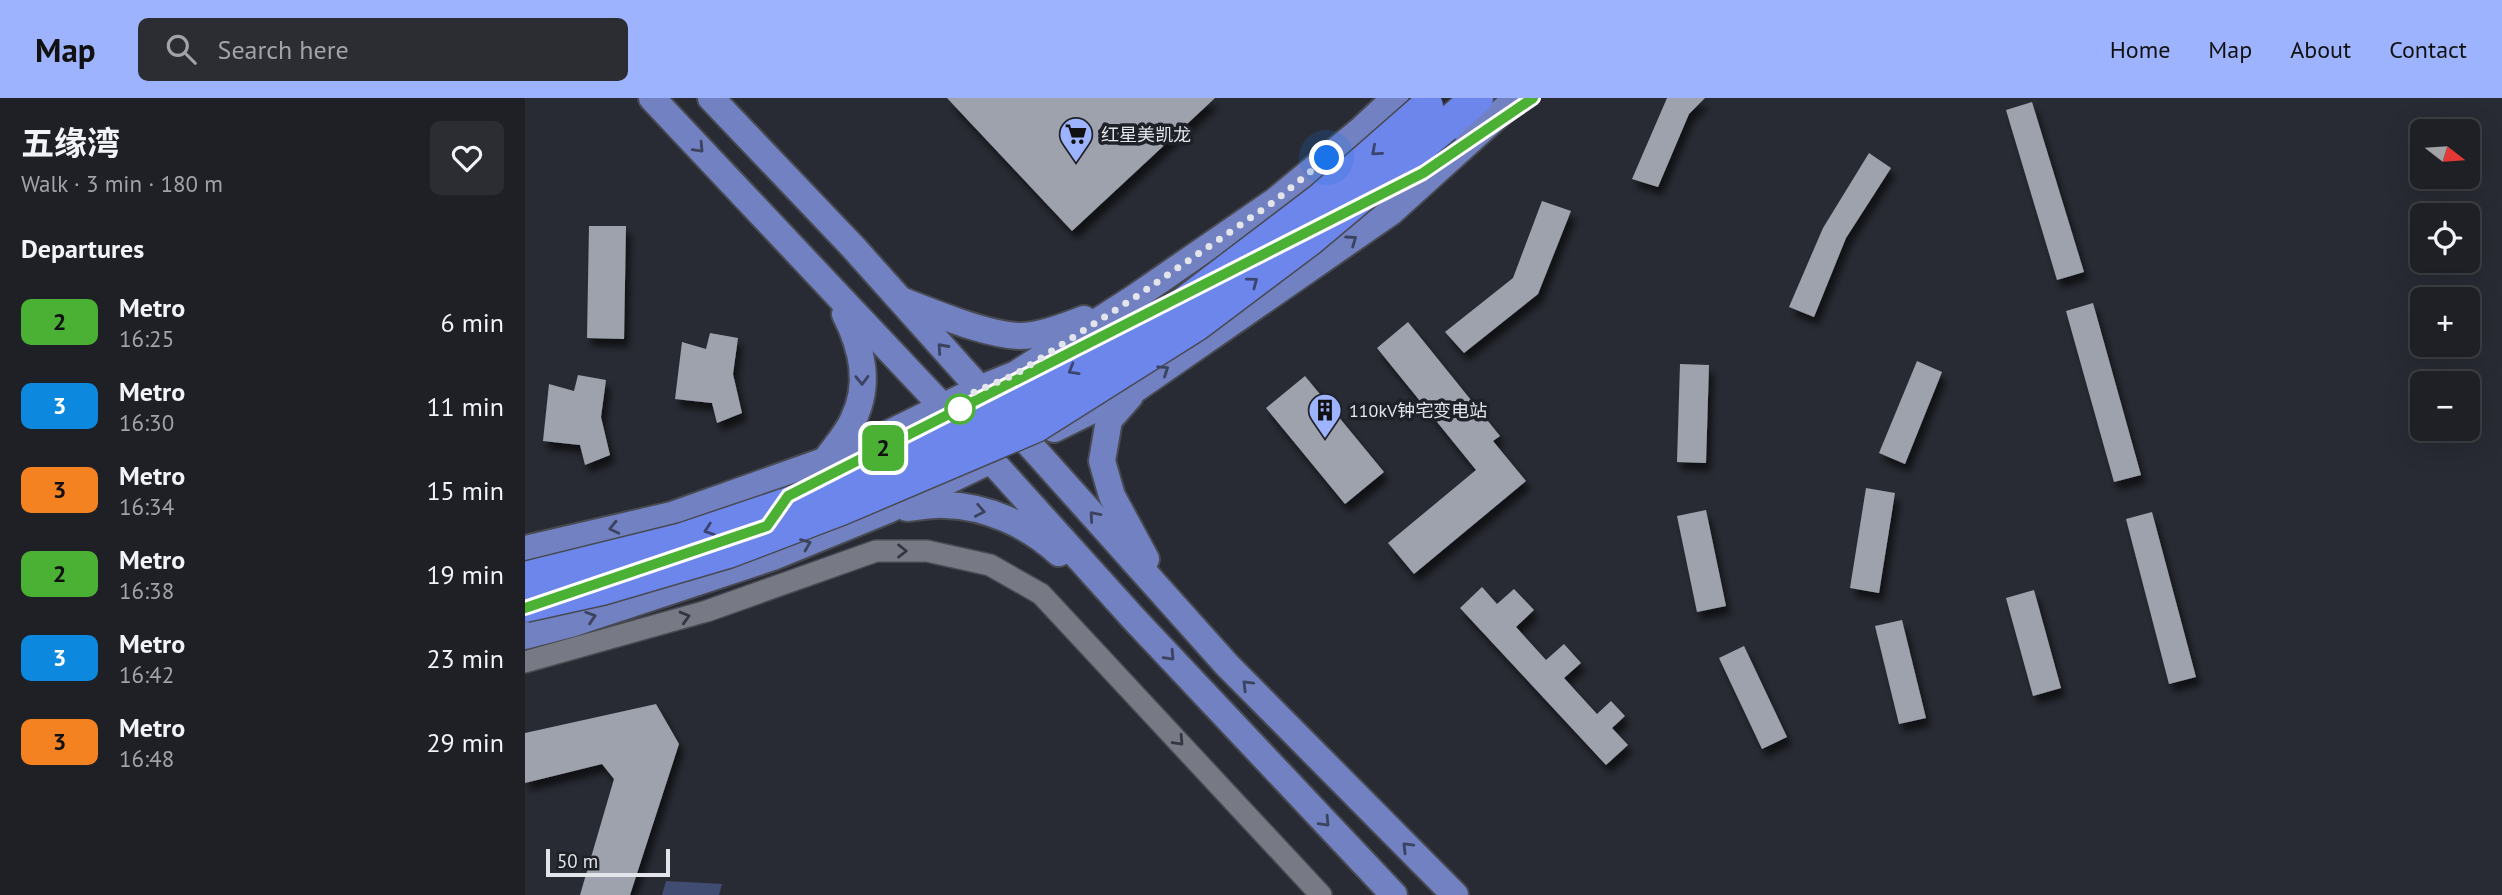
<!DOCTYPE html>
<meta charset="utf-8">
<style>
:root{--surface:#1e2026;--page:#2b2d32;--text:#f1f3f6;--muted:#a1a3a7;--line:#3c3e43;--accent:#9eb3fd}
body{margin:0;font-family:"PT Sans","Noto Sans SC",sans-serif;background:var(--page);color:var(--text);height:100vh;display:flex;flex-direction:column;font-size:26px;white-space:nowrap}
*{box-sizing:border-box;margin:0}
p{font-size:23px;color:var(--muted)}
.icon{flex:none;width:38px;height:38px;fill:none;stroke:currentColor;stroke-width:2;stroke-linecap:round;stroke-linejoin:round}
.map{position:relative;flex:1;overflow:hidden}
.details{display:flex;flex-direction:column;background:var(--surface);width:525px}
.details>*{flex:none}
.badge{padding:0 14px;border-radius:10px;font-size:24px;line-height:46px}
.needle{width:46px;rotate:107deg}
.buttons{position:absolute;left:1885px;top:21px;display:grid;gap:14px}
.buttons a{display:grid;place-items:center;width:70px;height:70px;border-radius:10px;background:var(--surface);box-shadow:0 7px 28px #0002,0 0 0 2px var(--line);font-size:35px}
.scale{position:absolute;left:21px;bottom:18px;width:124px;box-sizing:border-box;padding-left:7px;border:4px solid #e3e5ea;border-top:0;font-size:19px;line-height:24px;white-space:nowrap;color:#e3e5ea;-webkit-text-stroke:5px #1f2129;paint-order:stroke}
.you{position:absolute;width:35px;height:35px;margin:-18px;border:5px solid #fff;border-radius:50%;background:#1a73e8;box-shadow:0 0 0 10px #1a73e833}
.map>.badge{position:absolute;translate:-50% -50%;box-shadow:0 0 0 4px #fff}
h2{padding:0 21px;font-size:26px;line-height:63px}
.round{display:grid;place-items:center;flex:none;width:74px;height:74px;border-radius:10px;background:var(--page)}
.overview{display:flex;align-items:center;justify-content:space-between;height:119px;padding:0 21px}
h1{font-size:33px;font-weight:700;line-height:52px}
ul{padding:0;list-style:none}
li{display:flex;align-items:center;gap:21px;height:84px;padding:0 21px}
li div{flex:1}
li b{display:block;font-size:26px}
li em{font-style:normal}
li .badge{min-width:77px;font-weight:700;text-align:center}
header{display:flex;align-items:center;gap:42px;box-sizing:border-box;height:98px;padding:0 35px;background:var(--accent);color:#111}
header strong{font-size:33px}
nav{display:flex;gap:38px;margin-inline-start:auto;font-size:24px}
.search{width:490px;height:63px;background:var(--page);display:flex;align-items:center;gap:18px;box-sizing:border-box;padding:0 24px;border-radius:10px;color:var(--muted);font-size:26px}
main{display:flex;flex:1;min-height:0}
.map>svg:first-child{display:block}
.green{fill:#414c72}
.building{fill:#9ea2ac;filter:url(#shadow)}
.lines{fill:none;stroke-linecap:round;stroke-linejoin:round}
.minor-casing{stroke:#484a51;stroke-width:24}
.major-casing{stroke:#484a51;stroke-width:30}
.highway-casing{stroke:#484a51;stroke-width:35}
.minor{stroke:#777a84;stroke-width:21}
.major{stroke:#7181c2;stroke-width:26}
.highway{stroke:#6d86eb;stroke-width:32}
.highway-bridge-casing{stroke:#484a51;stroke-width:35;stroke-linecap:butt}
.highway-bridge{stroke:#6d86eb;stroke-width:32}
.oneway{stroke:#3c435f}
.oneway2{stroke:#3a446d}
.oneway3{stroke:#353740}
.line-casing{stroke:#fff;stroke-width:16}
.line{stroke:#4bb134;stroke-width:10}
.walk{stroke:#e3e5ea;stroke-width:7;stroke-dasharray:0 12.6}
.stop-dot{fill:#fff;stroke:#4bb134;stroke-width:3.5}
.labels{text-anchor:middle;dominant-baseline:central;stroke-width:7;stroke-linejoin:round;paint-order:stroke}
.poi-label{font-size:18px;fill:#e3e5ea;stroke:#1f2129;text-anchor:start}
</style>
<header>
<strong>Map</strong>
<div class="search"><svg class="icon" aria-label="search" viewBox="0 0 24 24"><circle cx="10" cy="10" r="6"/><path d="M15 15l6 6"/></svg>Search here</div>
<nav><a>Home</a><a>Map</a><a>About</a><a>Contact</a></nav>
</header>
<main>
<section class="details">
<div class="overview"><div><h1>五缘湾</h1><p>Walk · 3 min · 180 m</p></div><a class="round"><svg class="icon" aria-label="heart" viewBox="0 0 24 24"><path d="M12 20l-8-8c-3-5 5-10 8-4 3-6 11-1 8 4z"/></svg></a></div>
<h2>Departures</h2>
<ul>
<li><span class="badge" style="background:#4bb134;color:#111">2</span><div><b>Metro</b><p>16:25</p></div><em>6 min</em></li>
<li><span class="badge" style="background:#0c89de;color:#fff">3</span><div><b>Metro</b><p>16:30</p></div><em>11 min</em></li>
<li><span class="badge" style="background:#f58220;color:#111">3</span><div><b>Metro</b><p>16:34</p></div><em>15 min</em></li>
<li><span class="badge" style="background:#4bb134;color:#111">2</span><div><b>Metro</b><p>16:38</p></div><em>19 min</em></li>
<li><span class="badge" style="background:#0c89de;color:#fff">3</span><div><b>Metro</b><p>16:42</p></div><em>23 min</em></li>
<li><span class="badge" style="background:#f58220;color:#111">3</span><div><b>Metro</b><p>16:48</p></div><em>29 min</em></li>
</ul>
</section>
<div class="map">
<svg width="1977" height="797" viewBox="0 0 1977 797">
<defs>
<filter id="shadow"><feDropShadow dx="4.5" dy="8" stdDeviation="3.5" flood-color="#0009"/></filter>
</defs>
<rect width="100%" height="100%" fill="#282b33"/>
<!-- green -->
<polygon class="green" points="141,783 197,786 194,797 137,797"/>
<!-- building -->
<g class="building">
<polygon points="422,0 690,0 547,133"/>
<polygon points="1142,0 1180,0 1164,16 1133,89 1107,81"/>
<polygon points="1507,4 1559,174 1532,182 1481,12"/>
<polygon points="1344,55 1366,70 1321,140 1289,219 1264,209 1298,130"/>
<polygon points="1017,103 1046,113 1013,196 939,255 920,234 988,180"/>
<polygon points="64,128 101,128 99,241 62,240"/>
<polygon points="1568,205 1616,377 1589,384 1541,213"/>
<polygon points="883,224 975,338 968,343 1001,383 889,476 863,445 951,372 852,250"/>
<polygon points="185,235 213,240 208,276 217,315 192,325 187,305 150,301 157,244 181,251"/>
<polygon points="1392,263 1417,274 1380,366 1354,355"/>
<polygon points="1155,266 1184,267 1181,365 1152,364"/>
<polygon points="53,277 81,282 76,319 85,357 60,367 55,347 18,343 24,286 49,293"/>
<polygon points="780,278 859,374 820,406 741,310"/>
<polygon points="1341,390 1370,395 1354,495 1325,490"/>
<polygon points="1181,412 1201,508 1172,514 1152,418"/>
<polygon points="1627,414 1671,579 1644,586 1601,421"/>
<polygon points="957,489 972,506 989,491 1009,512 991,529 1021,562 1039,546 1056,565 1039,580 1072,616 1086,603 1100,618 1087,630 1103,647 1081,667 935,510"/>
<polygon points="1509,492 1536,590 1508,598 1481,500"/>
<polygon points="1377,522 1401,620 1374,626 1350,528"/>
<polygon points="1219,548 1262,639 1237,651 1194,560"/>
<polygon points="131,606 154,646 105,797 55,797 89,681 77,666 0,685 0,635"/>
</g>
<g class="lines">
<defs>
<polyline id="minor" points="0,564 182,513 351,453 402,453 465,467 516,496 796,797"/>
<g id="major">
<polyline points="127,0 418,309 610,522 869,797"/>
<polyline points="186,0 328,149 702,567 930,797"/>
<path d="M378,203C410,215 461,237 495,238C516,238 540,228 559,221"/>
<polyline points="605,298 584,322 577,363 587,398 621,461"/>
<polyline points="529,331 612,290 866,114 992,0"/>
<path d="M300,363C309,350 322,336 328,322C346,286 337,250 320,216"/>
<path d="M382,410C394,409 408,406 420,407C462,408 503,427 534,455"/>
<polyline points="0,451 147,417 330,352 454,291 491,276 609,200 750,103 837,31 870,0"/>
<polyline points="0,538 46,526 248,459 363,412 460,365"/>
</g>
<polyline id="highway" points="920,28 952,0"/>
</defs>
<!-- minor casing -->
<use href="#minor" class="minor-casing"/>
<!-- major casing -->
<use href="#major" class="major-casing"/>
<!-- highway casing -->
<use href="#highway" class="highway-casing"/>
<!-- minor -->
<use href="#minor" class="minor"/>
<!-- major -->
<use href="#major" class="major"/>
<!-- highway -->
<use href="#highway" class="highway"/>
<defs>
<g id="highway-bridge">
<polyline points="0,480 158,441 300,393 475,314 650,212 796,101 902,8"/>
<polyline points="0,508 77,491 203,454 316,411 511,328 671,227 784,142 920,28"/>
</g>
</defs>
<!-- highway-bridge casing -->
<use href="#highway-bridge" class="highway-bridge-casing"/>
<!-- highway-bridge -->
<use href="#highway-bridge" class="highway-bridge"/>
</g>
<!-- one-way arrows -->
<defs><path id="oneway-chevron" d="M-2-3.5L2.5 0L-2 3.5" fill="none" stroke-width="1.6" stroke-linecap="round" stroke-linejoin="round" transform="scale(1.75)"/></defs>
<g class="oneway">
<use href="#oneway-chevron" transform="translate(174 50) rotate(47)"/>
<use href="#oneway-chevron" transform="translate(827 142) rotate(-35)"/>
<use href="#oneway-chevron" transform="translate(417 250) rotate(-132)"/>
<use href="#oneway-chevron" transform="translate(639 272) rotate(-34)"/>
<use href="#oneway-chevron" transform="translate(337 282) rotate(89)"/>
<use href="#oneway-chevron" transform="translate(455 413) rotate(11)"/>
<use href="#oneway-chevron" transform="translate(569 418) rotate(-131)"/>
<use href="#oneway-chevron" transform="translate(89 430) rotate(167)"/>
<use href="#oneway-chevron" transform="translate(281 446) rotate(-22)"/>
<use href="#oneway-chevron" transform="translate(66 519) rotate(-18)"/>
<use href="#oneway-chevron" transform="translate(645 558) rotate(47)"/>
<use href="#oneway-chevron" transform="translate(722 587) rotate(-135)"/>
<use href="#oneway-chevron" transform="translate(800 724) rotate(47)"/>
<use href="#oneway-chevron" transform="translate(882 749) rotate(-135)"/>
</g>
<g class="oneway2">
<use href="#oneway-chevron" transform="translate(851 53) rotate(139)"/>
<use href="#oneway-chevron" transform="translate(728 184) rotate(-37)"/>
<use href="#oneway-chevron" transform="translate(548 272) rotate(150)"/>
<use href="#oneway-chevron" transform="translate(184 432) rotate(161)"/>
</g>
<g class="oneway3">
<use href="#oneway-chevron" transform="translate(377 453)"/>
<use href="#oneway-chevron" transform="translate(160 519) rotate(-16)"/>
<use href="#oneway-chevron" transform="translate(654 643) rotate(47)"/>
</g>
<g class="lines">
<defs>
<polyline id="line" points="0,510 242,428 263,398 898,75 1008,0"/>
</defs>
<!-- line casing -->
<use href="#line" class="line-casing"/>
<!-- line -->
<use href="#line" class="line"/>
<!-- walk -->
<polyline class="walk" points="435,311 436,300 491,276 609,200 750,103 802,60"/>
</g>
<!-- icons -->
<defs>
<symbol id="supermarket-pin" viewBox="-11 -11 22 30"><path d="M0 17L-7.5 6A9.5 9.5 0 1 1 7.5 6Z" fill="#9eb3fd" stroke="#1f2129"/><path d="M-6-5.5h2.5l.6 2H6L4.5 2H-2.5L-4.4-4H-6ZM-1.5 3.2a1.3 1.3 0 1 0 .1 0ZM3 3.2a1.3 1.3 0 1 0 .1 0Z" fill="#111"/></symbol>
<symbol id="building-pin" viewBox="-11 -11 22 30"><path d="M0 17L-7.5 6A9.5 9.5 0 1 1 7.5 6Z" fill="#9eb3fd" stroke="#1f2129"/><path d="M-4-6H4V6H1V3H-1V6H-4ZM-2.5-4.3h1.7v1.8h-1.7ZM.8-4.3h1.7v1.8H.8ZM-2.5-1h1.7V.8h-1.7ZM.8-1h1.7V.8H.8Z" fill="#111"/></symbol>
</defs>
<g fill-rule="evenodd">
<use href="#supermarket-pin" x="532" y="17" width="38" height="52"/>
<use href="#building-pin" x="781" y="293" width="38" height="52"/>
</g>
<!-- markers -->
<circle class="stop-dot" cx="435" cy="311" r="14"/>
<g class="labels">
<!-- poi labels -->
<g class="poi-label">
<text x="576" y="36">红星美凯龙</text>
<text x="824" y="312">110kV钟宅变电站</text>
</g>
</g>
</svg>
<div class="buttons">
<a><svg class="needle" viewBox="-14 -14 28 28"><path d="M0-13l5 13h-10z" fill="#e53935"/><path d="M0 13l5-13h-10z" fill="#a1a3a7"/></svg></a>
<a><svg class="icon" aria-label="locate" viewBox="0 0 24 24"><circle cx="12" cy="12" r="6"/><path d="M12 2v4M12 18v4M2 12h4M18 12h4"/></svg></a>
<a>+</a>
<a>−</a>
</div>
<div class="scale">50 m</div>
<div class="you" style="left:802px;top:60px"></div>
<b class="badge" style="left:358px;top:350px;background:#4bb134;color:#111">2</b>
</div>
</main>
